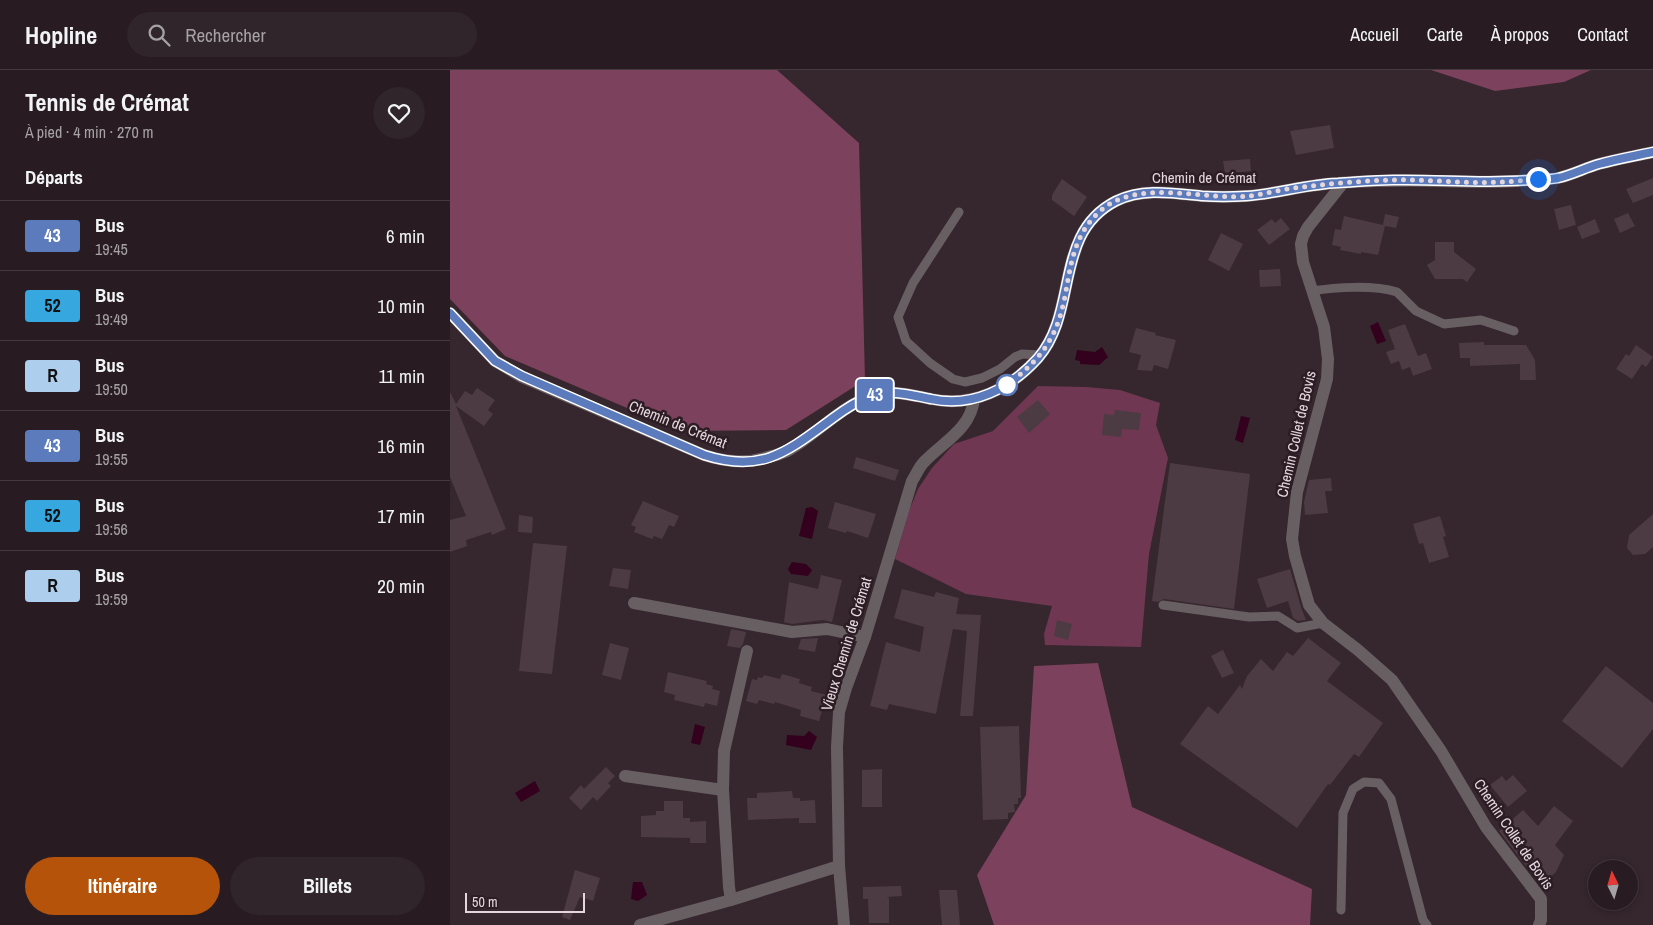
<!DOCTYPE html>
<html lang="fr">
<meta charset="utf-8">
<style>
:root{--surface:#281c22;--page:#30252a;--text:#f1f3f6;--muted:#a5a1a5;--line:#443a40;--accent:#b45309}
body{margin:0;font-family:"Archivo Narrow",sans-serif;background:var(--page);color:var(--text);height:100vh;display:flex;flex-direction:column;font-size:19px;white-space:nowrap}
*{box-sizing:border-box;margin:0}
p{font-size:16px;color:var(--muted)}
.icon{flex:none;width:28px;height:28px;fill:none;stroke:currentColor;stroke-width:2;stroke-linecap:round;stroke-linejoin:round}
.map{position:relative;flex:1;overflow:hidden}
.panel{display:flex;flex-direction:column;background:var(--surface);width:450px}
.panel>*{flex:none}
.badge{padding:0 10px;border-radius:4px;font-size:18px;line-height:32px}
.needle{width:32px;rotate:355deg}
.fabs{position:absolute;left:1138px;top:790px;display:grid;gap:10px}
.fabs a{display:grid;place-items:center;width:50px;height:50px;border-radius:50%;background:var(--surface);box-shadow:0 2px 8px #0003,0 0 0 1px var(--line);font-size:25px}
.scale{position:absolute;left:15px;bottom:12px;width:120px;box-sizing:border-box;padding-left:5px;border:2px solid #e3d7dc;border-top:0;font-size:14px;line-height:18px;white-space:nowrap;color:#e3d7dc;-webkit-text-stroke:4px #2c1c23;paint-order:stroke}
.you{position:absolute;width:25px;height:25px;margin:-12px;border:4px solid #fff;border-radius:50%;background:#1a73e8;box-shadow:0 0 0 8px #1a73e833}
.map>.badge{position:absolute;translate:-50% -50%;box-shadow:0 0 0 2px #fff}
h2{padding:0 25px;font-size:19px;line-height:45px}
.round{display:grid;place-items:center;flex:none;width:52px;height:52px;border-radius:26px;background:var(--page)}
.headline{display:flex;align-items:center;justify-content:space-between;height:85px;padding:0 25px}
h1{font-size:24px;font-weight:800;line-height:38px}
.cta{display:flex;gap:10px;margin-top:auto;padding:10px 25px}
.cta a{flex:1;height:58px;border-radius:30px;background:var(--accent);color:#fff;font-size:20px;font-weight:800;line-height:58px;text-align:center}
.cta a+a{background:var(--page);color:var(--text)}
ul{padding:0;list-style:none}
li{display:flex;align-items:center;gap:15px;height:70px;padding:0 25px;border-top:1px solid var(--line)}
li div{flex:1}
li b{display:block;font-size:19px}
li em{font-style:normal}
li .badge{min-width:55px;font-weight:700;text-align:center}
header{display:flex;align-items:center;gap:30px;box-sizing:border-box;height:70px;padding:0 25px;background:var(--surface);border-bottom:1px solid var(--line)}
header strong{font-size:24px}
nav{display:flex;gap:28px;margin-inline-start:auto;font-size:18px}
.search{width:350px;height:45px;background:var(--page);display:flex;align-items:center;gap:12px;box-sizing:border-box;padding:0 18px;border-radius:28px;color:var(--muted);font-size:19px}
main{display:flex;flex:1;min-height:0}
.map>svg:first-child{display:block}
.green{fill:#703752}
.forest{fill:#7c415d}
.water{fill:#33001d}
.building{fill:#4c3b42}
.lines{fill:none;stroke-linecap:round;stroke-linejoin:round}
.service{stroke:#685f63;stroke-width:9}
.minor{stroke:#685f63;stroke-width:12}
.tertiary{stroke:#685f63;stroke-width:12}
.line-casing{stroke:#fff;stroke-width:11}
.line{stroke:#5b7bbc;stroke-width:8}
.walk{stroke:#e3d7dc;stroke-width:5;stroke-dasharray:0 9}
.stop-dot{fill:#fff;stroke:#5b7bbc;stroke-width:2.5}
.labels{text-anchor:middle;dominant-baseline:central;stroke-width:5;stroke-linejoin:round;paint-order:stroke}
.street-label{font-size:15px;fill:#e3d7dc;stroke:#2c1c23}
</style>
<header>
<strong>Hopline</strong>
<div class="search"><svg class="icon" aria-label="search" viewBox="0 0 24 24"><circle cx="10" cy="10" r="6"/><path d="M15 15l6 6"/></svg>Rechercher</div>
<nav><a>Accueil</a><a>Carte</a><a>À propos</a><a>Contact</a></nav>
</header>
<main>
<section class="panel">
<div class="headline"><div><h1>Tennis de Crémat</h1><p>À pied · 4 min · 270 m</p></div><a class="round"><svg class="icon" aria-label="heart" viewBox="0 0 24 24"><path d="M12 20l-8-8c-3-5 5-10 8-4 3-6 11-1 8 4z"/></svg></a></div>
<h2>Départs</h2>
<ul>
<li><span class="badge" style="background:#5b7bbc;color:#fff">43</span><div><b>Bus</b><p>19:45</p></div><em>6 min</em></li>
<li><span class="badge" style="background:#36a8df;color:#111">52</span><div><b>Bus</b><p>19:49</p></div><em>10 min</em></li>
<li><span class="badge" style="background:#adceed;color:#111">R</span><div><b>Bus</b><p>19:50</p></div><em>11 min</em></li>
<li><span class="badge" style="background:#5b7bbc;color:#fff">43</span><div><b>Bus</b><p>19:55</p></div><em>16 min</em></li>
<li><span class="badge" style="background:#36a8df;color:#111">52</span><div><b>Bus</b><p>19:56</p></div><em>17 min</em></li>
<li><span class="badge" style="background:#adceed;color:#111">R</span><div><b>Bus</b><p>19:59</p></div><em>20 min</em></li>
</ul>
<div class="cta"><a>Itinéraire</a><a>Billets</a></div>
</section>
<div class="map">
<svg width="1203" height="855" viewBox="0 0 1203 855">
<rect width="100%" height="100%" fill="#36262d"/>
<!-- green -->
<polygon class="green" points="588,316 636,317 670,320 710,333 706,355 718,388 699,484 691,577 595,575 594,564 602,536 516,524 445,489 459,441 468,419 482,398 504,374 543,361"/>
<!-- forest -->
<g class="forest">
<polygon points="0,0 327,0 409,73 415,310 336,360 231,361 55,286 0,229"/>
<polygon points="981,0 1141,0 1114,12 1045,21"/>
<polygon points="648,593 682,737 862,819 860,855 544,855 527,805 576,725 584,596"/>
</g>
<!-- water -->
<g class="water">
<polygon points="928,252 936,271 927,274 920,256"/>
<polygon points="652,277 658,287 649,295 630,294 630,291 625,290 627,280 645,282"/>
<polygon points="791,346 800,348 793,373 785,370"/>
<polygon points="362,437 368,441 362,469 349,466 356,438"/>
<polygon points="342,492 356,494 362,500 358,506 341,504 338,499"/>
<polygon points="245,654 255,657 250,675 241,673"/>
<polygon points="359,661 367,667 361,680 336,675 337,665 354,666"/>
<polygon points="85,711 90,721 71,732 65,723"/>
<polygon points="183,812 192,812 197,825 188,831 181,829"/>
</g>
<!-- building -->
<g class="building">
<polygon points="880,55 884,78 846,85 840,61"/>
<polygon points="800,89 801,101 775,104 773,91"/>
<polygon points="1203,108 1203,125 1183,133 1176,119"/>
<polygon points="612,109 637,127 624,146 602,130 602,125"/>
<polygon points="1121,135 1126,155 1109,160 1104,139"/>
<polygon points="1178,143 1185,156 1170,163 1164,149"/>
<polygon points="935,144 949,147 946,158 935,156 928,185 911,182 911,184 890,180 891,177 882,175 885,159 891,160 894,146 933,155"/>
<polygon points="831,148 840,159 819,175 807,160 822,149 825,153"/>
<polygon points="1145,149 1150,162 1132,169 1127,157"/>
<polygon points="771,163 793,174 779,201 758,190"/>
<polygon points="985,172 1004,172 1004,182 1026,199 1017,212 1013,209 985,209 977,195 985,190"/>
<polygon points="830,199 831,216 810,217 809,200"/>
<polygon points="955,254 968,286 976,283 982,299 963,306 960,297 952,300 949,291 941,294 936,282 945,279 938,260"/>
<polygon points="686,258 706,263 705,265 726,270 718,299 704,295 702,301 687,300 691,285 679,282"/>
<polygon points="1034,272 1034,275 1076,275 1085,290 1086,310 1070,310 1070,294 1020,296 1020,288 1010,288 1009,273"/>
<polygon points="1186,275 1203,287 1196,297 1192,294 1182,309 1166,299 1176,284 1179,286"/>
<polygon points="27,318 45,330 38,340 43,344 34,356 6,336 56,459 42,465 41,462 16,470 17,476 0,482 0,450 16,446 0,407 0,322 6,334 15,321 22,325"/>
<polygon points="588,330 600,344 579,363 567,347"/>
<polygon points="665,340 691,343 689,360 672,359 671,367 652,365 654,344 664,345"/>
<polygon points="406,387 449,400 445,411 403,398"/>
<polygon points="720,393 800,404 784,539 714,529 708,532 702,531"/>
<polygon points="881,408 882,421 875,421 878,443 855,445 854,432 859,410"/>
<polygon points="193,431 229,446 224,457 219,455 212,469 204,466 202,469 184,462 186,457 181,455"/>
<polygon points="385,432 426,444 418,468 397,461 396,463 378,458"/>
<polygon points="1203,444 1203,477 1195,484 1183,485 1177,478 1179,465"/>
<polygon points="69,445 83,447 82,463 68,462"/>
<polygon points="990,446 996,466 993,467 999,487 979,493 973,473 969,474 963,454"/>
<polygon points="83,473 117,476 102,604 69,601"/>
<polygon points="163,498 181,500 178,519 159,516"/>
<polygon points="840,499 851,537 856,550 848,551 843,548 838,531 817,538 807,509"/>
<polygon points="371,505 392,510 382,552 373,550 342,554 334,552 339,512 368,519"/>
<polygon points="452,519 484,527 486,522 509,528 506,544 531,545 523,646 510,646 517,561 503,559 486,644 439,634 437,640 420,636 436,572 470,582 474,557 444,548"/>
<polygon points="607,550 622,554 618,570 604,566"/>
<polygon points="281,559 296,562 293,574 290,578 277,576"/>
<polygon points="368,568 365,582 348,579 351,569"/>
<polygon points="858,568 891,593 877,611 933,653 909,687 904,684 880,715 878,714 847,758 730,674 758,636 768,644 790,615 792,619 797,606 811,589 823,601 837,582 843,586"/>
<polygon points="160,573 179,578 171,610 152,605"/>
<polygon points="773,580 784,603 772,608 761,586"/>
<polygon points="1156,596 1203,633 1203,659 1172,698 1112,651"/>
<polygon points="218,602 257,611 256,614 263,616 262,619 270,621 267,636 255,633 254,637 224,630 225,625 214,622"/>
<polygon points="332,604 350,609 349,613 362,617 361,621 377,625 369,651 350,646 351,640 325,632 324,634 309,630 307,634 296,631 302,609 307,610 308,607 312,608 314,605 330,609"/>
<polygon points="569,656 571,728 568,728 568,734 564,734 565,742 558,743 558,749 533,750 530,657"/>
<polygon points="156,697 165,706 158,713 161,716 147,731 143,727 131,740 119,728 131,715 134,719"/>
<polygon points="432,699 432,737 412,737 412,700"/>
<polygon points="1063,705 1077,721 1058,737 1040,715 1052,706 1056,711"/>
<polygon points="342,721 343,728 350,728 350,731 365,730 366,753 349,753 349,748 298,750 297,728 307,728 307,723"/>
<polygon points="214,731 233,731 233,748 240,748 240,752 256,751 256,773 240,773 240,768 191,767 191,746 206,745 206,741 214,741"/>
<polygon points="1104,736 1123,751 1105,775 1114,785 1106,802 1091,815 1049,761 1073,740 1088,756"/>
<polygon points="125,800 150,808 143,831 130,827 120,850 112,847"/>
<polygon points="451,816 452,826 437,827 439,828 439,853 419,853 418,829 413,829 413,817"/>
<polygon points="489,820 507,820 510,855 492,855"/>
</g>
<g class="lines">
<!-- service -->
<g class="service">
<polyline points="509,142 463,213 448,247 456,271 480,293 503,309 515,312 532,308 550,299 565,287 572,284 590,285"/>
<path d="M862,221C886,217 924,215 947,222L966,241L994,254L1031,250L1064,261"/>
<polyline points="713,535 799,547 828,546 847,558 873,553"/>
<polyline points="891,840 893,743 903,719 914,712 929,713 941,729 973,850 977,855"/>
</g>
<!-- minor -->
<g class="minor">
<polyline points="893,113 858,157 853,166 851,174 853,192 874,257 878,289 877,309 847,422 842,469 845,486 859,535 873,553 908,580 942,610 991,681 1036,757 1091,829 1091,850 1089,855"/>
<polyline points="184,533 342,562 377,559 415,567"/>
<polyline points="175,706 273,720"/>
<polyline points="281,830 279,817 273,720 274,681 297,581"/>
<polyline points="190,855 281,830 389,796"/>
<path d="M394,855L389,796L387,677L389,642L396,618L415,567L462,411C466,405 469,397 474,392C493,372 521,359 524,329"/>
</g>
<!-- tertiary -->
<path class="tertiary" d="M0,243L45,291L72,307L254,385C276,392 295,394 318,387C325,385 333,384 339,380C353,372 366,361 379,351C392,341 406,331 421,326C442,319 460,325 481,329C522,338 560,319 588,288C629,241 603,163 666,131C693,118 722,123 752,126C766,127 781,127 796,126C827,124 857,114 888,113C921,111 954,110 987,111C1018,112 1049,113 1080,110C1089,109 1099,110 1108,108C1122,105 1135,98 1149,94C1167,89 1185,86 1203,82"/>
</g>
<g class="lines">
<defs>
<path id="line" d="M0,243L45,291L72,306L254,385C313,404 338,381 383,348C395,339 407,331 421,326C442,319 460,325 481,329C522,338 560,319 588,288C629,241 603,163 666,131C693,118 722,123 752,126C766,127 781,127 796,126C827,124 857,114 888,113C906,112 925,110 943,110C989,109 1034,114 1080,110C1089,109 1099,110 1108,108C1122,105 1135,98 1149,94C1167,89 1185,86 1203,82"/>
</defs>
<!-- line casing -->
<use href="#line" class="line-casing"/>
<!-- line -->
<use href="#line" class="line"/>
<!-- walk -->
<path class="walk" d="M557,315L553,318C573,303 591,288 602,266C624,225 611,177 649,142C687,107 753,131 799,126C814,124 829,120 844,118C876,114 909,111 941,110C978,109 1014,114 1051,112C1063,112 1076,110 1088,109"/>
</g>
<!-- markers -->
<circle class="stop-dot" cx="557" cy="315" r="10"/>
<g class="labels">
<!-- street labels -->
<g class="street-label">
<text x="754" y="107">Chemin de Crémat</text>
<text transform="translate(228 354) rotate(22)">Chemin de Crémat</text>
<text transform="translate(846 364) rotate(-77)">Chemin Collet de Bovis</text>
<text transform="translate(396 574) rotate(-73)">Vieux Chemin de Crémat</text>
<text transform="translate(1064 764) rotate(56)">Chemin Collet de Bovis</text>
</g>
</g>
</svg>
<div class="fabs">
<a><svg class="needle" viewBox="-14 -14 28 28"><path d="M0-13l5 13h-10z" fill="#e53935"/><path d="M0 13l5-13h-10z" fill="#a5a1a5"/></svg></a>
</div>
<div class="scale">50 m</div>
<div class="you" style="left:1088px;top:109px"></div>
<b class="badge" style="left:425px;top:325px;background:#5b7bbc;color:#fff">43</b>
</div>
</main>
